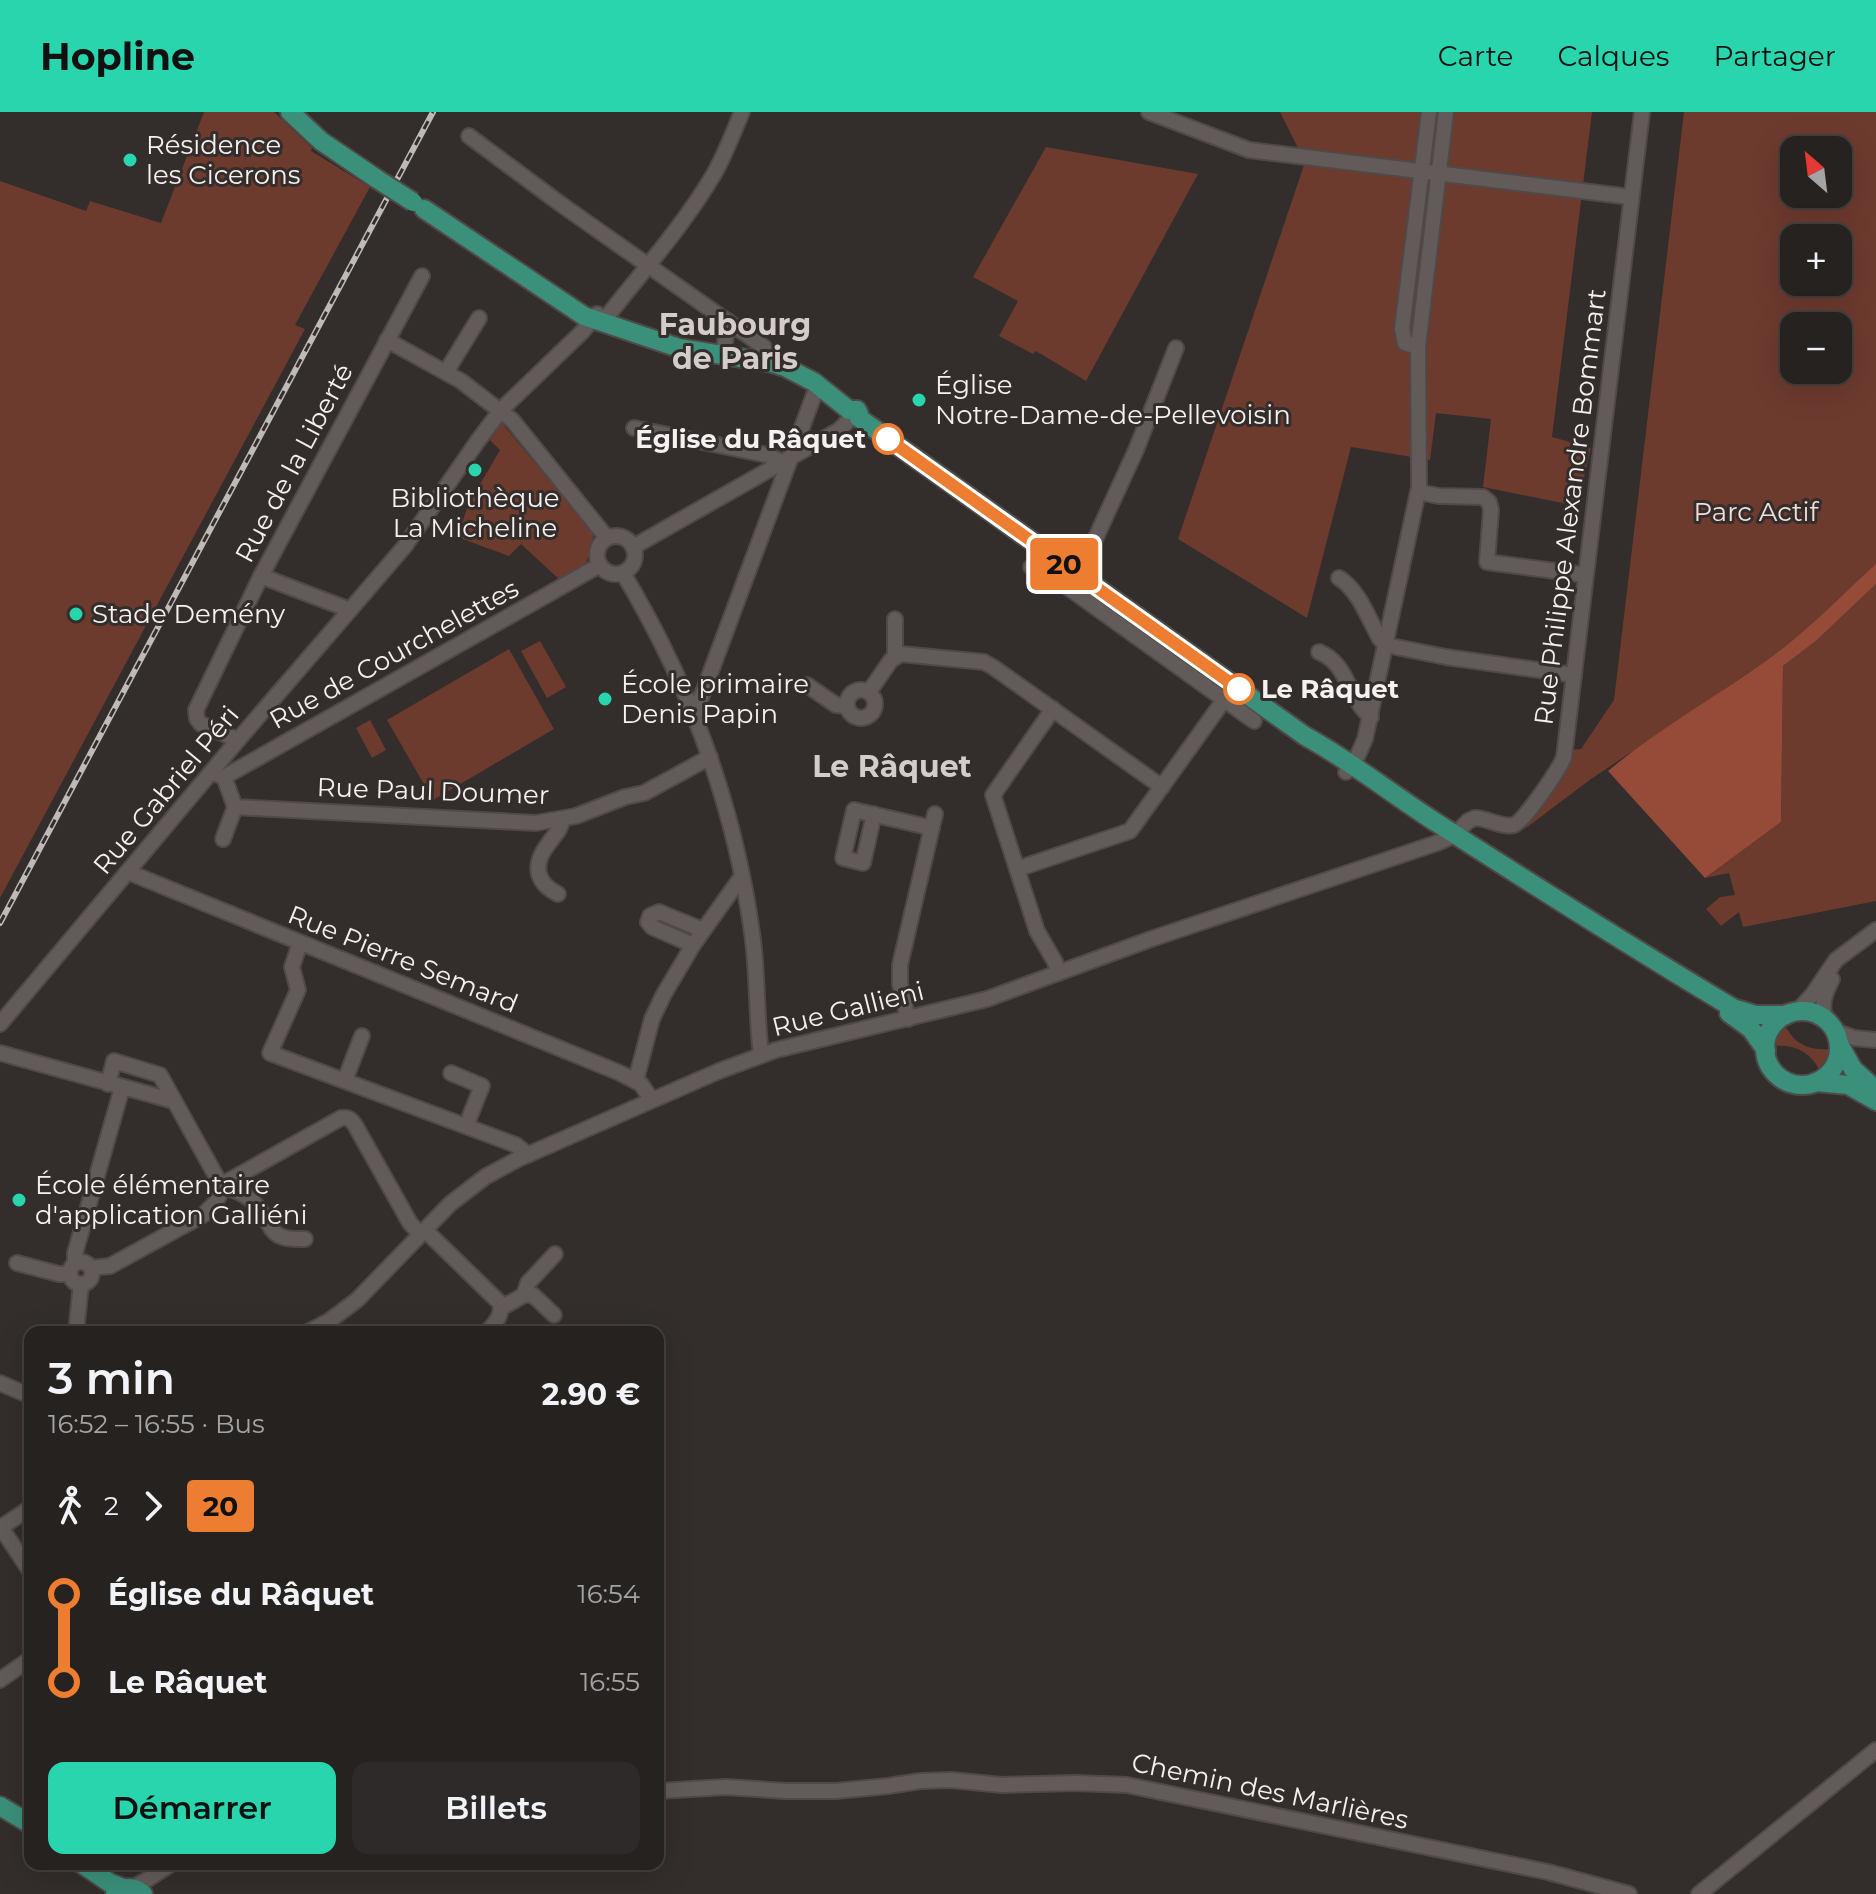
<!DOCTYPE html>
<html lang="fr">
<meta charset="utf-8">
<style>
:root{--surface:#262220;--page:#2e2a29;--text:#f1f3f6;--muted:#a4a4a5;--line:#423f3e;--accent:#28d5ad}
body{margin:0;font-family:Montserrat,sans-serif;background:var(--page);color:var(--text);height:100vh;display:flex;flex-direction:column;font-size:30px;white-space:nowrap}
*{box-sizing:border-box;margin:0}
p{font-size:26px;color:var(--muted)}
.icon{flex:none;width:44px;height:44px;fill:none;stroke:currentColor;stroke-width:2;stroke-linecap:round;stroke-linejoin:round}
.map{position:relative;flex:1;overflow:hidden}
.details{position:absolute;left:24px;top:1214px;width:640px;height:544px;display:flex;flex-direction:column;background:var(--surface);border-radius:16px;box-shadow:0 8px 32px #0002,0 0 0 2px var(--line)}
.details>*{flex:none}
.badge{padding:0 16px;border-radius:6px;font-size:28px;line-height:52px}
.needle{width:52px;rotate:332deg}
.tools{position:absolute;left:1780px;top:24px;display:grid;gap:16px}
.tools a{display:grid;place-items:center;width:72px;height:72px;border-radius:16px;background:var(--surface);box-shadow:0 8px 32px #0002,0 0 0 2px var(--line);font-size:40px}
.map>.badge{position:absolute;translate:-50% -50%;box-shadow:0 0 0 4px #fff}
.legs{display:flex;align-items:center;gap:12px;height:88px;padding:0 24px;font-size:26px}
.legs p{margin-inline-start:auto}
.overview{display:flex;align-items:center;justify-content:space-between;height:136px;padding:0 24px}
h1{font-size:44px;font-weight:600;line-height:60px}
.button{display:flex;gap:16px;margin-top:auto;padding:16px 24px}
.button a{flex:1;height:92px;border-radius:16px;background:var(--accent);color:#111;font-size:32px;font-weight:600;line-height:92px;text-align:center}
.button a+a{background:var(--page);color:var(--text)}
ul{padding:0 24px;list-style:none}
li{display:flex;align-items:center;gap:28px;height:88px;font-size:30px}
li i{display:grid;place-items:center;width:12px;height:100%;margin:0 10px;background:currentColor}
li i::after{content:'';width:20px;height:20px;margin:-10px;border:6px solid;border-radius:50%;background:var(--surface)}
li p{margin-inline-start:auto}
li:first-child i{background:linear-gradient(#0000 50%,currentColor 0)}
li:last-child i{background:linear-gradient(currentColor 50%,#0000 0)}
header{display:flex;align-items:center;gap:48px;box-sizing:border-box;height:112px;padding:0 40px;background:var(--accent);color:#111}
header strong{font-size:38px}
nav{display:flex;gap:44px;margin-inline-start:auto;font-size:28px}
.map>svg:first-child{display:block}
.green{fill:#6d3a2e;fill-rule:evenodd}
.forest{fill:#964b39}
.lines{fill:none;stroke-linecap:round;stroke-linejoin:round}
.minor-casing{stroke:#4f4a49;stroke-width:18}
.major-casing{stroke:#4f4a49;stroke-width:22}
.minor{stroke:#625b59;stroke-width:14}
.major{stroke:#3a907b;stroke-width:18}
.rail-casing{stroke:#bebab8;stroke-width:6}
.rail{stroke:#332d2b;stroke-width:3;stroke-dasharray:9;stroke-linecap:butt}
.major-bridge-casing{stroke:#4f4a49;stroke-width:22;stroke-linecap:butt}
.major-bridge{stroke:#3a907b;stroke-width:18}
.line-1-casing{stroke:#fff;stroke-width:18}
.line-1{stroke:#ed7d31;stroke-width:12}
.poi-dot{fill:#28d5ad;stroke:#332d2b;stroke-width:3}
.stop-1-dot{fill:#fff;stroke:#ed7d31;stroke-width:4}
.labels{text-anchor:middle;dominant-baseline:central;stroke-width:6;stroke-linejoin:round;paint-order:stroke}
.poi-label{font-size:26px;fill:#f5f1f0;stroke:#332d2b;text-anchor:start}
.stop-label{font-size:26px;font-weight:bold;fill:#f5f1f0;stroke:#332d2b;text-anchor:end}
.street-label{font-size:26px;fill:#f5f1f0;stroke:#332d2b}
.park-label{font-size:26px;fill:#f5ded8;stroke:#332d2b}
.quarter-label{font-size:30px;font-weight:bold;fill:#d4ccca;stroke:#332d2b}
</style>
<header>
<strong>Hopline</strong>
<nav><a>Carte</a><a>Calques</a><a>Partager</a></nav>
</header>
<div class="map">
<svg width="1876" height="1782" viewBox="0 0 1876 1782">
<rect width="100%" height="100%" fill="#332d2b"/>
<!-- green -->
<g class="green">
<polygon points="204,0 274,0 312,36 311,39 370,75 295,213 305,217 0,786 0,69 86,99 90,89 161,111"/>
<polygon points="1280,0 1592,0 1552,325 1591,336 1577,394 1483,375 1491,307 1436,301 1430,348 1351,335 1307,506 1178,427 1305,50"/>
<path d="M1684,0H1876V452L1789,533L1696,597L1591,667L1526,716L1569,638L1581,637L1614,588ZM1794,38H1838V82H1794ZM1794,126H1838V170H1794ZM1794,214H1838V258H1794Z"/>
<polygon points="1046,35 1198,62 1086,269 1041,242 1035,239 1033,242 999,224 1018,189 973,165"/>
<polygon points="501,310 594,422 585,457 561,469 521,432 509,444 457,425 469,391 500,338 490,328"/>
<polygon points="1876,472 1876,789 1743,815 1739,800 1721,814 1706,797 1720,785 1735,783 1729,761 1705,766 1781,710 1783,554 1817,528"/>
<polygon points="540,529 566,575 547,586 521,539"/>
<polygon points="509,537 554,617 433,688 387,608"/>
<polygon points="370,608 386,638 372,646 356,616"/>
<path d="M1786,915C1795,933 1811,939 1830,937L1825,951L1819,957C1809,939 1794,932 1774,934L1778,922Z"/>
</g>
<!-- forest -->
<path class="forest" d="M1876,452V472L1817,528L1783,554L1781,710L1705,766L1608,659C1658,617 1716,585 1770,546C1808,519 1841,483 1876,452Z"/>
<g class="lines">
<defs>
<g id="minor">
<polyline points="1149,0 1249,38 1631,85"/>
<polyline points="469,24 562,93 764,235"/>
<path d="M602,211C640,162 682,116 714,62C725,43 733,21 742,0"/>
<polyline points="387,228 461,269 512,308 607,426"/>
<polyline points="1418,235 1405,231 1402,217 1429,0"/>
<polyline points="723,244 728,209"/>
<polyline points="446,260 479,206"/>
<polyline points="634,316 767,343 782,350"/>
<polyline points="1418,380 1439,384 1483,385 1489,390 1491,398 1487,450 1585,463"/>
<circle cx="616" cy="443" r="19"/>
<polyline points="633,435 839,318 849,308"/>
<polyline points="1031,455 1052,464 1254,609"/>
<path d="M623,461C690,573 734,691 752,821C758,861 756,902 761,943"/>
<polyline points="1076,461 1086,447 1136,338 1176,236"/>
<polyline points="261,464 350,498"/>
<path d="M1339,466C1359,478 1369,508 1380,527L1386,533L1446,545L1574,563"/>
<path d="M1319,540C1348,551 1348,587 1371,605"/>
<polyline points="895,544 895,507"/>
<polyline points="807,573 836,593 846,594"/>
<circle cx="861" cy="592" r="14"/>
<polyline points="869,580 891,548 901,542 984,550 993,555 1162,675"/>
<polyline points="1053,597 993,683 1037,819 1055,850 1059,861"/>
<polyline points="695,602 814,283 820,275"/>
<polyline points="238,628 201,612 197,607 196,598 261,464 422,164"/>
<polyline points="1346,660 1358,643 1365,627 1419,375 1418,235 1446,0"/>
<polyline points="216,662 224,665 600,453"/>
<polyline points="224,665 235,695 536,711 576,704 625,685 644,681 710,645"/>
<polyline points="874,702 863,751 843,746 854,698 932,716"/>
<polyline points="223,727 235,695"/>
<polyline points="1017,757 1130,719 1224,588"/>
<polyline points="128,760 620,961 641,972 652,988"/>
<path d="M558,782C534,770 533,751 549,731C555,722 561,718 562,708"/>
<polyline points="300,831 292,855 298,878 270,941 516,1033 528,1043"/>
<polyline points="693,833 652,815 648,810 650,804 659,800 703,818"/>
<polyline points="1797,900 1813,882 1836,848 1876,818"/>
<polyline points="908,907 900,872 900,853 935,702"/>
<path d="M1826,908C1820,893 1825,881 1832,867"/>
<polyline points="0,912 238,628 405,434 477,330 501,298 582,220 597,202"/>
<polyline points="1835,919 1854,926 1876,928"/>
<polyline points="0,941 174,989"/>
<polyline points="451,961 482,974 466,1014"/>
<polyline points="345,968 362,924"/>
<polyline points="636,968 652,907 664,882 693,833 742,764"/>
<path d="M108,972L114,949L160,963L221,1073C234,1078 247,1082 256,1093C276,1116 266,1128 305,1127"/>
<path d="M425,1118L500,1191C503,1204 495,1211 487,1220"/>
<circle cx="81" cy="1161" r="11"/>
<polyline points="17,1151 59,1162 70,1162"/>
<polyline points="75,1151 75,1141 122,976"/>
<path d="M91,1156L110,1154L203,1103L216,1090L219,1084L221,1073L341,1006C348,1005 351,1007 355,1013L410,1111L420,1122"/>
<polyline points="524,1183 533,1183 554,1203"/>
<polyline points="501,1196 524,1183 528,1171 555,1142"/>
<polyline points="76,1220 81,1172"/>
<path d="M308,1220L329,1209L357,1188L450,1092L485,1065L518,1047L719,959L776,938L987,887L1151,827L1437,731L1455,723L1468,709L1475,706C1487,706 1502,716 1514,713C1524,710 1560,656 1564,645L1642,0"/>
<polyline points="0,1271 30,1284"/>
<polyline points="0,1414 30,1459"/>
<polyline points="0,1416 30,1396"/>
<polyline points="0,1568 30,1547"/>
<polyline points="658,1679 726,1675 785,1679 836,1679 888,1674 920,1669 951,1668 1002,1673 1076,1671 1127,1673 1548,1760 1629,1782"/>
<polyline points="132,1776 145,1769 171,1752"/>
<polyline points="1699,1782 1876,1638"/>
</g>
<g id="major">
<polyline points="290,0 321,29 377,67"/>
<path d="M424,97L584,204L679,236L772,251L785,255L814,270L849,298H857L859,302V306L1305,624C1351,649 1393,683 1437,711C1535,774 1633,836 1733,896L1756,903H1786"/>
<circle cx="1802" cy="936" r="37"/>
<polyline points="1729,901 1751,917 1766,938"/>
<polyline points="1839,932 1853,957 1876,978"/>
<polyline points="1816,970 1848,973 1876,989"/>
<polyline points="0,1694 30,1712"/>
<polyline points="82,1752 110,1771 123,1776"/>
<path d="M115,1782C124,1774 134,1774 143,1782"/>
</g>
</defs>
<!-- minor casing -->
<use href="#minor" class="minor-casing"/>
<!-- major casing -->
<use href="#major" class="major-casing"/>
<!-- minor -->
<use href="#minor" class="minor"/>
<!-- major -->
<use href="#major" class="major"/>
<defs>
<polyline id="rail" points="0,811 433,0"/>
</defs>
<!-- rail casing -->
<use href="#rail" class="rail-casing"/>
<!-- rail -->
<use href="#rail" class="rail"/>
<defs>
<polyline id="major-bridge" points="377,67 413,90"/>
</defs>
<!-- major-bridge casing -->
<use href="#major-bridge" class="major-bridge-casing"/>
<!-- major-bridge -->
<use href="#major-bridge" class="major-bridge"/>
</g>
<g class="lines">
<defs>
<polyline id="line-1" points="888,327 1239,577"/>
</defs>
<!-- line-1 casing -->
<use href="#line-1" class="line-1-casing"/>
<!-- line-1 -->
<use href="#line-1" class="line-1"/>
</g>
<!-- markers -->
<g class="poi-dot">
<circle cx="130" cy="48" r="8"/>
<circle cx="919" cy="288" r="8"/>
<circle cx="475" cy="358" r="8"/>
<circle cx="76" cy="502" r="8"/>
<circle cx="605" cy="587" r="8"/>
<circle cx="19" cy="1088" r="8"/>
</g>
<g class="stop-1-dot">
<circle cx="888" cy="327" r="14"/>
<circle cx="1239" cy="577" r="14"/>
</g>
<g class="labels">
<!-- poi labels -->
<g class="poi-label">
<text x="146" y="33">Résidence<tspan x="146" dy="30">les Cicerons</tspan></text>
<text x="935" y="273">Église<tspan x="935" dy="30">Notre-Dame-de-Pellevoisin</tspan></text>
<text x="475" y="386" text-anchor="middle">Bibliothèque<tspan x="475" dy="30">La Micheline</tspan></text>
<text x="92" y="502">Stade Demény</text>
<text x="621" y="572">École primaire<tspan x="621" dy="30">Denis Papin</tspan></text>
<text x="35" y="1073">École élémentaire<tspan x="35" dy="30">d'application Galliéni</tspan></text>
</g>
<!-- stop labels -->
<g class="stop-label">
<text x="866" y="327">Église du Râquet</text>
<text x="1261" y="577" text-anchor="start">Le Râquet</text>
</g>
<!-- street labels -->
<g class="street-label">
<text transform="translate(294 351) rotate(-62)">Rue de la Liberté</text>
<text transform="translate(1570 395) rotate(-83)">Rue Philippe Alexandre Bommart</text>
<text transform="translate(394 542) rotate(-29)">Rue de Courchelettes</text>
<text transform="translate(166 678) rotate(-50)">Rue Gabriel Péri</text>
<text transform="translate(433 679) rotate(2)">Rue Paul Doumer</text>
<text transform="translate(403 847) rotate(22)">Rue Pierre Semard</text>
<text transform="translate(848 897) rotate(-14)">Rue Gallieni</text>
<text transform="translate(1270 1679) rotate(12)">Chemin des Marlières</text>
</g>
<!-- park labels -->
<g class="park-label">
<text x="1756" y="400">Parc Actif</text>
</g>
<!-- quarter labels -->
<g class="quarter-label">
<text x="735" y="212">Faubourg<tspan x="735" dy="34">de Paris</tspan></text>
<text x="892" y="654">Le Râquet</text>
</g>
</g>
</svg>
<div class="tools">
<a><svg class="needle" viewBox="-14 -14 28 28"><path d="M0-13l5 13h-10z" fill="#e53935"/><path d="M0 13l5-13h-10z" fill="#a4a4a5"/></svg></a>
<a>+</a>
<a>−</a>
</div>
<b class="badge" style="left:1064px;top:452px;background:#ed7d31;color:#111">20</b>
<section class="details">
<div class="overview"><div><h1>3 min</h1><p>16:52 – 16:55 · Bus</p></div><b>2.90 €</b></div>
<div class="legs"><svg class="icon" aria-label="walk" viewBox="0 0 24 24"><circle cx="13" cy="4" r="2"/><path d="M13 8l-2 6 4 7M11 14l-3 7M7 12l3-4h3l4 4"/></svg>2<svg class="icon" aria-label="forward" viewBox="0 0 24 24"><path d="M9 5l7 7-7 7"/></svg><b class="badge" style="background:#ed7d31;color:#111">20</b></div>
<ul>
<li><i style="color:#ed7d31"></i><b>Église du Râquet</b><p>16:54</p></li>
<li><i style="color:#ed7d31"></i><b>Le Râquet</b><p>16:55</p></li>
</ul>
<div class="button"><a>Démarrer</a><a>Billets</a></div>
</section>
</div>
